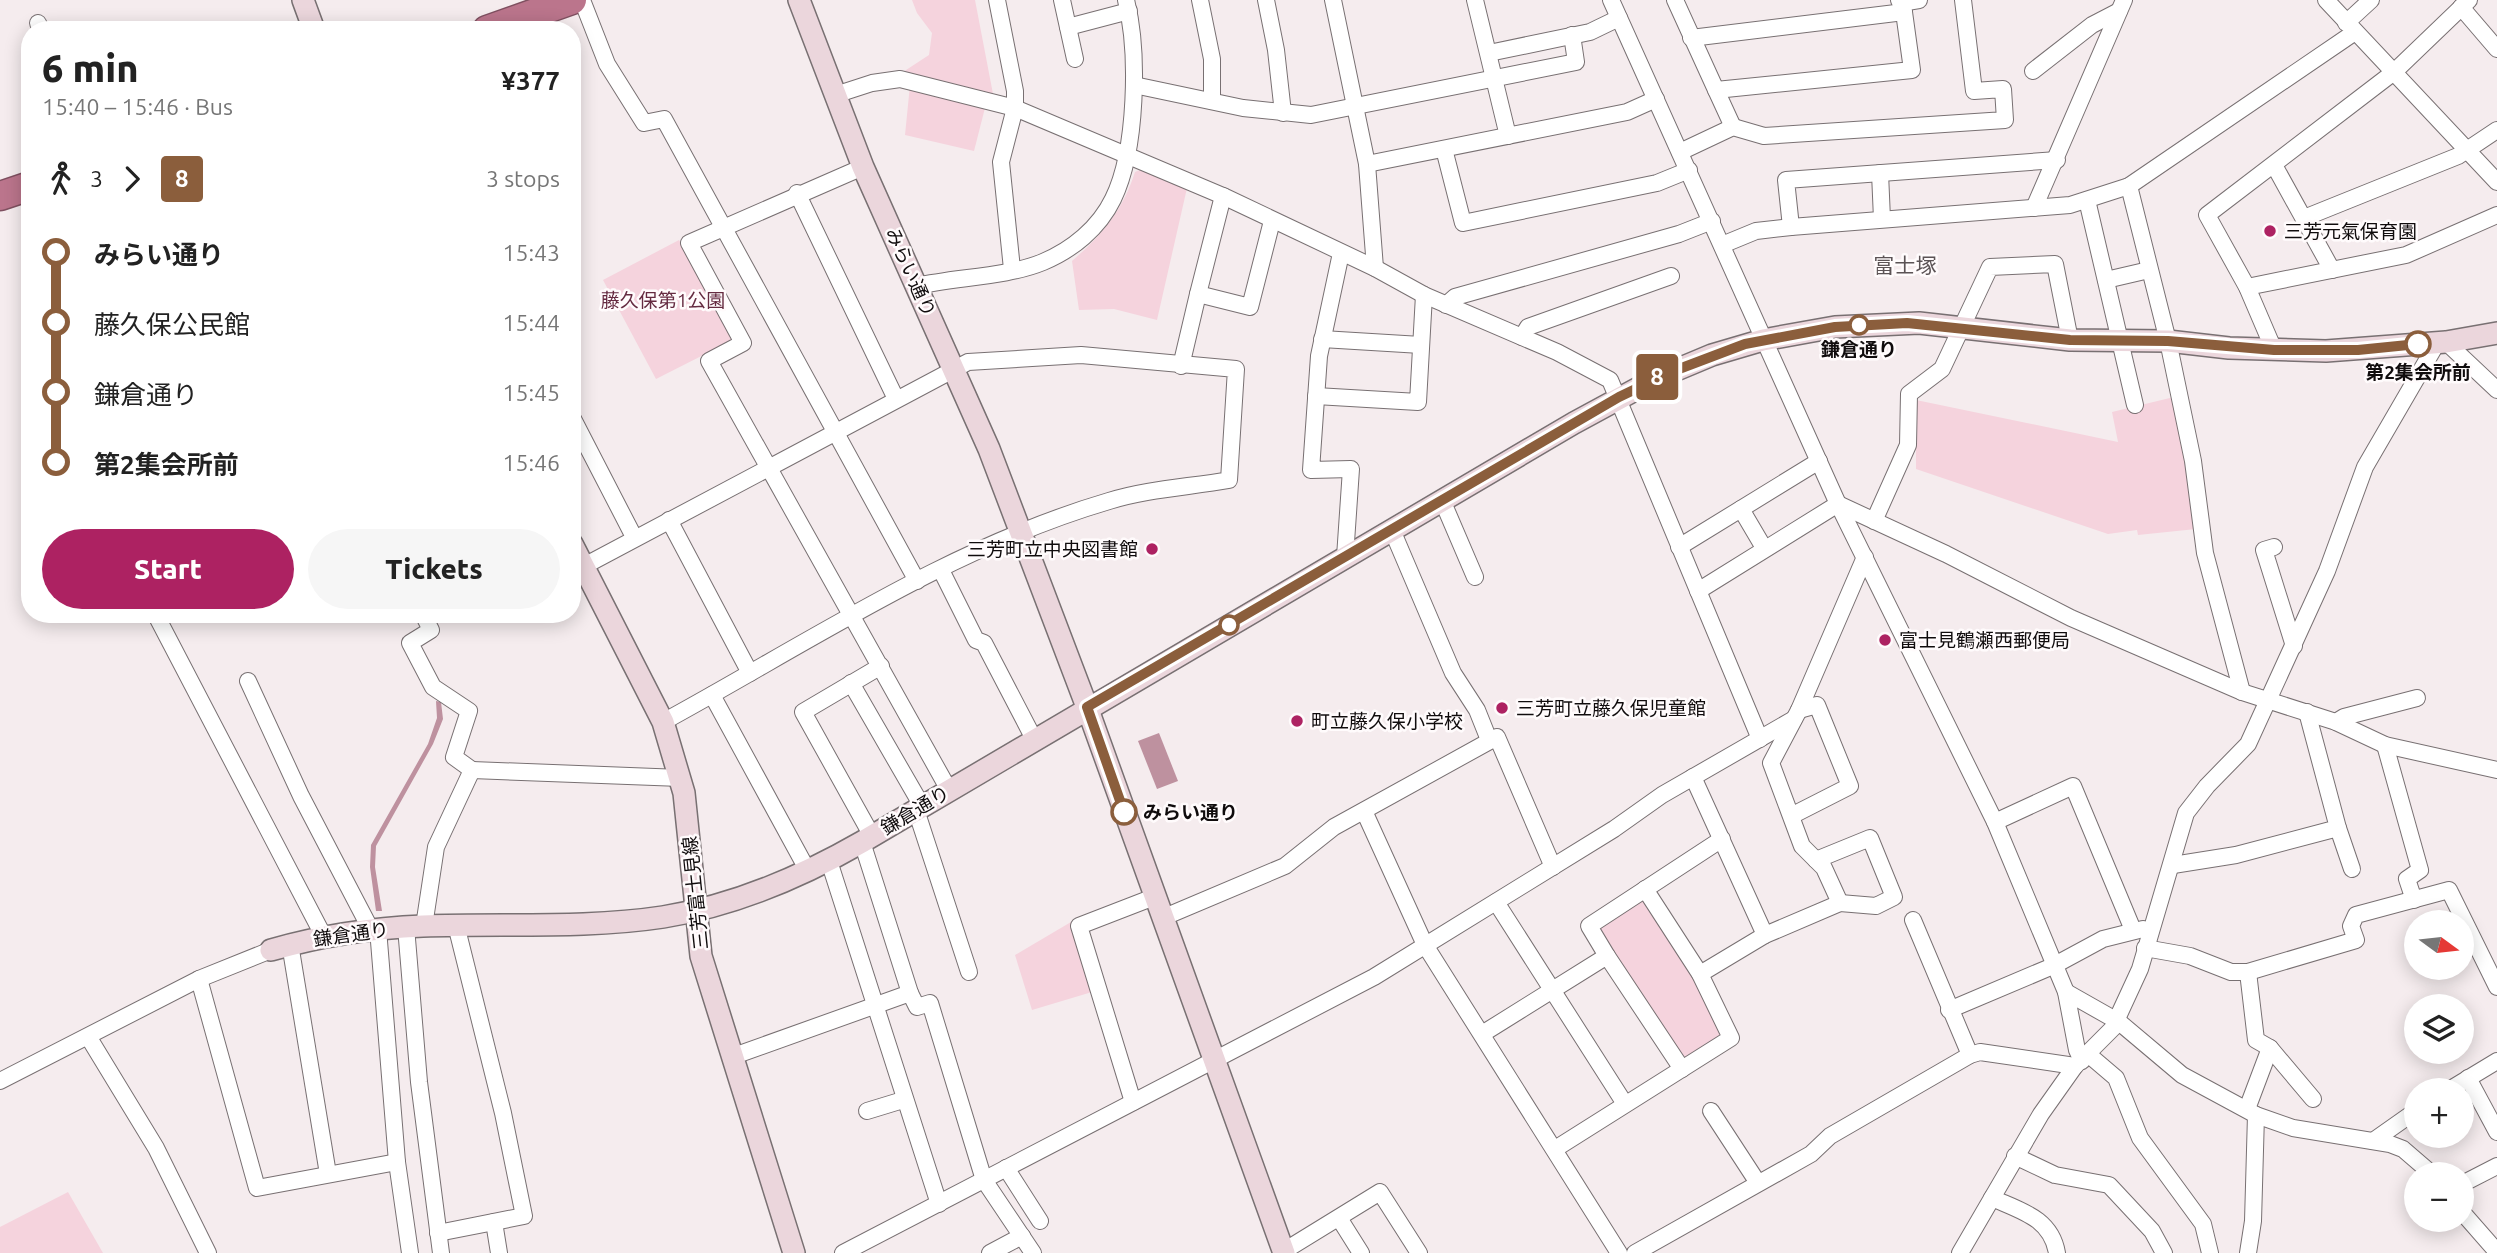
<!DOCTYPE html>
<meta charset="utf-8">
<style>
:root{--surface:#fff;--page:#f6f6f6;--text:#222;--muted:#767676;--accent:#ad2262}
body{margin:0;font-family:Ubuntu,"Noto Sans JP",sans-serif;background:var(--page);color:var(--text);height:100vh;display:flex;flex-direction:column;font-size:26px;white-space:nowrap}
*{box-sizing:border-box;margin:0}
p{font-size:23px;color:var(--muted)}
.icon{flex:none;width:38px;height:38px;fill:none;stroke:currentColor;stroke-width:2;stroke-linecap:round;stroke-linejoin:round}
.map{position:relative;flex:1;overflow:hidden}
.sheet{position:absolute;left:21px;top:21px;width:560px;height:602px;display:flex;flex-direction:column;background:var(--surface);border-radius:28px;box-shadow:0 4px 18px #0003}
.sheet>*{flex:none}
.badge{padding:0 14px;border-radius:5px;font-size:24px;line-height:46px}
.needle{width:46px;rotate:105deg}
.controls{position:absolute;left:2404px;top:910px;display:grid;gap:14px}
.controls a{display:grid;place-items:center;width:70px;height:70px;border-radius:50%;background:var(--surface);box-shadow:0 4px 18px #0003;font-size:35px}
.map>.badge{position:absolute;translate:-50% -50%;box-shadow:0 0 0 4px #fff}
.legs{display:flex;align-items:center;gap:10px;height:77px;padding:0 21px;font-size:23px}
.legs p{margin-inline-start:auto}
.summary{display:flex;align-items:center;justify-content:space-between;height:119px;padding:0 21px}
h1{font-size:38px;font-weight:800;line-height:52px}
.primary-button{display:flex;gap:14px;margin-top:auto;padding:14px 21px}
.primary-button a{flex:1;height:80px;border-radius:42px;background:var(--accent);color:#fff;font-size:28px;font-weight:800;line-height:80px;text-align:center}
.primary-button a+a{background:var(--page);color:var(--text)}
ul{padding:0 21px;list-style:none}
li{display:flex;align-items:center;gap:24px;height:70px;font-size:26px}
li i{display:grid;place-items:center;width:10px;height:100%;margin:0 9px;background:currentColor}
li i::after{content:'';width:18px;height:18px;margin:-9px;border:5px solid;border-radius:50%;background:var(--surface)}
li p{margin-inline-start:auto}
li:first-child i{background:linear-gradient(#0000 50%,currentColor 0)}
li:last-child i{background:linear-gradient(currentColor 50%,#0000 0)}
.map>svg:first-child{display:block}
.green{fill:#f5d3dd}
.water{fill:#be919f}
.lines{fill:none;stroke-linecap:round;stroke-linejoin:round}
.street-casing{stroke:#787072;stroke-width:18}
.secondary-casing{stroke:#787072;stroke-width:24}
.highway-casing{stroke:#7f5060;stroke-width:31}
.street{stroke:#fff;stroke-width:16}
.secondary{stroke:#ebd6dc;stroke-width:21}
.highway{stroke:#bb758c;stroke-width:28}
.line-1-casing{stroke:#fff;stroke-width:16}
.line-1{stroke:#8b5e3c;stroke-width:10}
.poi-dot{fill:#ad2262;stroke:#fffbfc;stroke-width:2.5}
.stop-1-dot{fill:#fff;stroke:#8b5e3c;stroke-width:3.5}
.labels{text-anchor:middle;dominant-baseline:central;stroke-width:5;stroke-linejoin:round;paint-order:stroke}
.poi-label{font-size:19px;fill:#100c0d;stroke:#fffbfc;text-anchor:start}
.street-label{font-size:19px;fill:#100c0d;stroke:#fffbfc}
.park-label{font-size:19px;fill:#652b41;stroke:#fffbfc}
.stop-label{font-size:19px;font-weight:bold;fill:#100c0d;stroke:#fffbfc}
.neighbourhood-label{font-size:21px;fill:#5b5355;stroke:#fffbfc}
</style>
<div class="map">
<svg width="2497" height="1253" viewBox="0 0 2497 1253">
<rect width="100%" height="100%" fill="#f5ecee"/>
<!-- green -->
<g class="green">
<polygon points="912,0 975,0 993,94 903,72 929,55 932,33 917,13"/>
<polygon points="910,85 986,104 974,151 905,135"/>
<path d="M1140,170L1187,188L1157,320L1114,309L1079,310L1072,261C1102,235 1123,210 1135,172Z"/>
<polygon points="679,240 733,336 731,341 656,379 603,280"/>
<polygon points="2174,397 2196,529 2138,535 2137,530 2108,534 1916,469 1916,400 2118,442 2112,412"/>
<polygon points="1640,899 1646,902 1694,977 1721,1031 1719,1040 1688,1060 1680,1057 1599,930 1602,924"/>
<polygon points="1071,922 1092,992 1032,1010 1015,955"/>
<polygon points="68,1192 103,1253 0,1253 0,1227"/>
</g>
<!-- water -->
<g class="water">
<polygon points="436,701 441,702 443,719 433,744 376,846 375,867 382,911 376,911 370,867 371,845 428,744 437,718"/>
<polygon points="1159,733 1178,781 1157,789 1138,741"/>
</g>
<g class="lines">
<defs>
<g id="street">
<polyline points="582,0 607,64 644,123 664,119 917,581"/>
<polyline points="997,0 1015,91 1015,108 1001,162 1012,269"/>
<polyline points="1062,0 1075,59"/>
<polyline points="1200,0 1212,59 1212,101"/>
<polyline points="1266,0 1276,50 1283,113"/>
<polyline points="1333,0 1367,164 1375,268"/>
<polyline points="1475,0 1508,136"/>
<polyline points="1611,0 1838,504 1995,822 2066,992 2077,1050 2082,1061"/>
<polyline points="1675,0 1716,90 1912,70 1904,12 1899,0"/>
<polyline points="2326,0 2497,182"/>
<polyline points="1901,3 1919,0"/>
<polyline points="2461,7 2497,49"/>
<polyline points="38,23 41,30"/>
<polyline points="2346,23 2371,0"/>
<polyline points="1068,27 1129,11"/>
<polyline points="1691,38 1904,12"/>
<polyline points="1489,53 1590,32 1619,18"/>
<polyline points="2033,71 2092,25 2119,11"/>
<polyline points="1134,85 1243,108 1311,115 1576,62 1572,35"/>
<polyline points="1716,90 1733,127"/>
<polyline points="835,95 872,83 900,79 1015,108 1223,196 1375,268 1424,295 1557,352 1610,380 1760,739"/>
<polyline points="1444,149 1463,223 1657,183 1689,170"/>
<polyline points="1680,152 1733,127 1764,136 2005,120 2003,89 1974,91 1963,0"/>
<polyline points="1367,164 1627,112 1656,99"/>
<polyline points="2274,165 2332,270"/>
<polyline points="863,167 689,243 743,343 709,361 949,790"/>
<polyline points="1880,173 1882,219"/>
<polyline points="2129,186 2168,341 2193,461 2205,553 2242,692"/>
<polyline points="797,193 896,399"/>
<polyline points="1223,196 1198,294 1250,307 1272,221"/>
<polyline points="2087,200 2135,405"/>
<polyline points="2034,208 2124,0"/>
<polyline points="2304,218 2458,156 2497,130"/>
<polyline points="1791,227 1786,180 2057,160"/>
<polyline points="1722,245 1756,231 1791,227 2070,205 2129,186 2355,32"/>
<polyline points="1341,253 1319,356 1311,470 1351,469 1345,557"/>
<polyline points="2106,280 2149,270"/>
<path d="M917,286C956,277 1007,277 1043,262C1072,250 1099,228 1113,199C1137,150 1139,52 1126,0"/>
<polyline points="2247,287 2406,255 2497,215"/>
<polyline points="1446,305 1455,297 1679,234 1712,221"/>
<polyline points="1522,337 1528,327 1671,276"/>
<polyline points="1322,339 1421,345"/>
<polyline points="2446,342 2497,390"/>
<polyline points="2274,350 2247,287 2207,215 2394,72 2469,0"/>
<polyline points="1181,366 1198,294"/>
<polyline points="1316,396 1418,402 1424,295"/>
<polyline points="572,417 634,537"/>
<polyline points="1442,500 1475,577"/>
<polyline points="1741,509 1764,548"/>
<polyline points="669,520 750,673"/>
<polyline points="1874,521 1908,445 1909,394 1942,369 1990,267 2055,264 2070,340"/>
<polyline points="1392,530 1453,673 1477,710 1489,740"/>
<polyline points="1679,547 1819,461"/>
<polyline points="2274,547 2264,550 2294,646"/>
<path d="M584,566L968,362L1081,355L1236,369L1229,480C1190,487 1147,489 1109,501C949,548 808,643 663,722"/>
<polyline points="941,570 976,640 984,643 1034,739"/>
<polyline points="1698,591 1838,504 1946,554 2071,618 2242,692 2336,722 2385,745 2497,770"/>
<polyline points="423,614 431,630 410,643 433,687 469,711 454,757 472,770 436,847 424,926"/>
<polyline points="157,617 324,937"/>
<polyline points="248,681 301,796 371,930"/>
<polyline points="851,683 922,806"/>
<polyline points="712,695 808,871"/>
<polyline points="2336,722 2344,717 2417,698"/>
<polyline points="2385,745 2420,870 2407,879 2414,900"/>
<polyline points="472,770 681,778"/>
<polyline points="1693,777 1765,935"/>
<polyline points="916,810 969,972"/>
<polyline points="1364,811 1425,945 1619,1253"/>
<polyline points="1793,815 1850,786 1817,705 1799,710"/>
<polyline points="1995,822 2073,786 2133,930"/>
<polyline points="2338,828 2352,869"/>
<polyline points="872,836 803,712 881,666"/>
<polyline points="1816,860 1870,838 1894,897 1876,906 1840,903"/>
<polyline points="829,861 939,1204"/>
<polyline points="2173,865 2236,855 2338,828 2307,712"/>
<polyline points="1496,902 1625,1104"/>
<polyline points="1162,918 1285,866 1334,827 1497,737 1553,867"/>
<polyline points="1913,920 1970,1055"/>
<polyline points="406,927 419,1082 441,1253"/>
<polyline points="378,929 397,1162 410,1253"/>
<polyline points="290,944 328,1174"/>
<polyline points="2145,948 2190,956 2231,972 2248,972 2356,940 2351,926 2356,915 2449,890 2497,987"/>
<polyline points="1607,956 1589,926 1722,839"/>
<polyline points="2248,972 2256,1040 2270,1048 2313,1099"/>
<polyline points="1700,974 1765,935 1840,903 1824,868 1802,846 1771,763 1799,710 1865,557"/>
<polyline points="199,979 257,1188 397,1162"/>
<polyline points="2066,992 2119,1022 2182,1075 2256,1115 2293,1128 2390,1144 2403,1149 2432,1174"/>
<polyline points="910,993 917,1007 930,1003 984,1180 1033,1253"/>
<polyline points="1949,1010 2053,966 2103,939 2143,929"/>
<polyline points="2116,1021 2140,969 2186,813 2207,786 2248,744 2327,571 2365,467 2437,343"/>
<polyline points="1482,1034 1607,956 1682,1069"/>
<polyline points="89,1038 156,1148 208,1253"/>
<polyline points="2089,1055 2116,1078 2140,1138 2203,1224 2210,1253"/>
<polyline points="731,1057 910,993 862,842"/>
<polyline points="2468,1078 2497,1132"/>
<polyline points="0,1081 199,979 271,950"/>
<polyline points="2449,1090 2497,1061"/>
<polyline points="1133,1102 1079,926 1154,897"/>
<polyline points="2247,1109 2270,1048"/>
<polyline points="867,1111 903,1100"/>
<polyline points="1711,1111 1758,1183"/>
<polyline points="2373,1141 2417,1110"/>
<polyline points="1555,1149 1731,1038 1700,974 1645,889"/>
<polyline points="2015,1156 2055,1175 2109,1185 2152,1231 2164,1253"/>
<polyline points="1006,1168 1040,1221"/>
<polyline points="2462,1184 2497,1166"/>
<path d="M1992,1198C2021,1211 2051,1218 2057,1253"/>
<polyline points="2462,1212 2497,1252"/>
<polyline points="1339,1218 1361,1253"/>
<polyline points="494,1222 499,1253"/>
<polyline points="438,1233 524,1216 503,1113 456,925"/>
<polyline points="1284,1251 1380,1192 1419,1253"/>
<polyline points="843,1253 1374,977 1614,829 1662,795 1794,719"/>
<polyline points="990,1253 1022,1236"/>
<polyline points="1635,1253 1811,1154 1830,1136 1970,1055 1980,1052 2075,1066"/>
<polyline points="1960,1253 2041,1114 2075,1066 2119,1022"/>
<polyline points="2248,1253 2253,1221 2256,1115"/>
</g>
<g id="secondary">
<polyline points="303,0 314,30"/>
<polyline points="799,0 863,167 989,449 1087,707 1284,1253"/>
<polyline points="572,544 663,722 684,793 701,956 794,1253"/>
<path d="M271,950C320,936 372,928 423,926C503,923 584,929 663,917C733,906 801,877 862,842L1574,423L1657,378L1712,355L1763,340L1835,327L1919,323L2070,340L2168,341L2229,348L2326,351L2446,342L2497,333"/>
</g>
<g id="highway">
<polyline points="487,30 572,0"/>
<polyline points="0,196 30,186"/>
</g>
</defs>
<!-- street casing -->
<use href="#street" class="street-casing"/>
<!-- secondary casing -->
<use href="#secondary" class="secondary-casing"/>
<!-- highway casing -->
<use href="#highway" class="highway-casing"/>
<!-- street -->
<use href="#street" class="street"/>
<!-- secondary -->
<use href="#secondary" class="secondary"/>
<!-- highway -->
<use href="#highway" class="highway"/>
</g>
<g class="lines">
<defs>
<polyline id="line-1" points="1124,812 1087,707 1619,397 1671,372 1745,344 1835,327 1907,323 2070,340 2168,341 2274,350 2358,350 2418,344"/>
</defs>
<!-- line-1 casing -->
<use href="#line-1" class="line-1-casing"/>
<!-- line-1 -->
<use href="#line-1" class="line-1"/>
</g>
<!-- markers -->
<g class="poi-dot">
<circle cx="2270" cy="231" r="7"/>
<circle cx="1152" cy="549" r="7"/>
<circle cx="1885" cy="640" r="7"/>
<circle cx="1502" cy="708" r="7"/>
<circle cx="1297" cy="721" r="7"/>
</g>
<g class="stop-1-dot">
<circle cx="1859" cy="325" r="9"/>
<circle cx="2418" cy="344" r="12"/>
<circle cx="1229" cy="625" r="9"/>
<circle cx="1124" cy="812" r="12"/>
</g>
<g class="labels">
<!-- poi labels -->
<g class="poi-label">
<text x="2284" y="231">三芳元氣保育園</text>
<text x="1138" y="549" text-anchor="end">三芳町立中央図書館</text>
<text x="1899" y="640">富士見鶴瀬西郵便局</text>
<text x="1516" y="708">三芳町立藤久保児童館</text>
<text x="1311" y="721">町立藤久保小学校</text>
</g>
<!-- street labels -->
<g class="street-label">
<text transform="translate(911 272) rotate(66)">みらい通り</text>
<text transform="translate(915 810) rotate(-31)">鎌倉通り</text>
<text transform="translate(695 893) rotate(-96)">三芳富士見線</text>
<text transform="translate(351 934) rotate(-8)">鎌倉通り</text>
</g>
<!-- park labels -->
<g class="park-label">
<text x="663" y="300">藤久保第1公園</text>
</g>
<!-- stop labels -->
<g class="stop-label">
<text x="1859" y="349">鎌倉通り</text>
<text x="2418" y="372">第2集会所前</text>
<text x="1143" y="812" text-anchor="start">みらい通り</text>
</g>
<!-- neighbourhood labels -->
<g class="neighbourhood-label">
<text x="1905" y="265">富士塚</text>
</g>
</g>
</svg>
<div class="controls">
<a><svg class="needle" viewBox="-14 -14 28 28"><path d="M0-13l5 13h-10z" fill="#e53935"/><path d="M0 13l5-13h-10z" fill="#767676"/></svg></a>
<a><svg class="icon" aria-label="layers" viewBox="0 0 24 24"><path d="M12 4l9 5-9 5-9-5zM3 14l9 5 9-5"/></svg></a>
<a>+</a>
<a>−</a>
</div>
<b class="badge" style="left:1657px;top:377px;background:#8b5e3c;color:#fff">8</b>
<section class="sheet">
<div class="summary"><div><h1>6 min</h1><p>15:40 – 15:46 · Bus</p></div><b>¥377</b></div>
<div class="legs"><svg class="icon" aria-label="walk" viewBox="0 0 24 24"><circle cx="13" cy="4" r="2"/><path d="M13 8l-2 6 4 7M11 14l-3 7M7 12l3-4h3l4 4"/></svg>3<svg class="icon" aria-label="forward" viewBox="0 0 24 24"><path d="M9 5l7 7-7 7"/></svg><b class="badge" style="background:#8b5e3c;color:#fff">8</b><p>3 stops</p></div>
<ul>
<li><i style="color:#8b5e3c"></i><b>みらい通り</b><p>15:43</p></li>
<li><i style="color:#8b5e3c"></i><span>藤久保公民館</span><p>15:44</p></li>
<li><i style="color:#8b5e3c"></i><span>鎌倉通り</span><p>15:45</p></li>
<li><i style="color:#8b5e3c"></i><b>第2集会所前</b><p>15:46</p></li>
</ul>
<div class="primary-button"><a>Start</a><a>Tickets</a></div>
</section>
</div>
